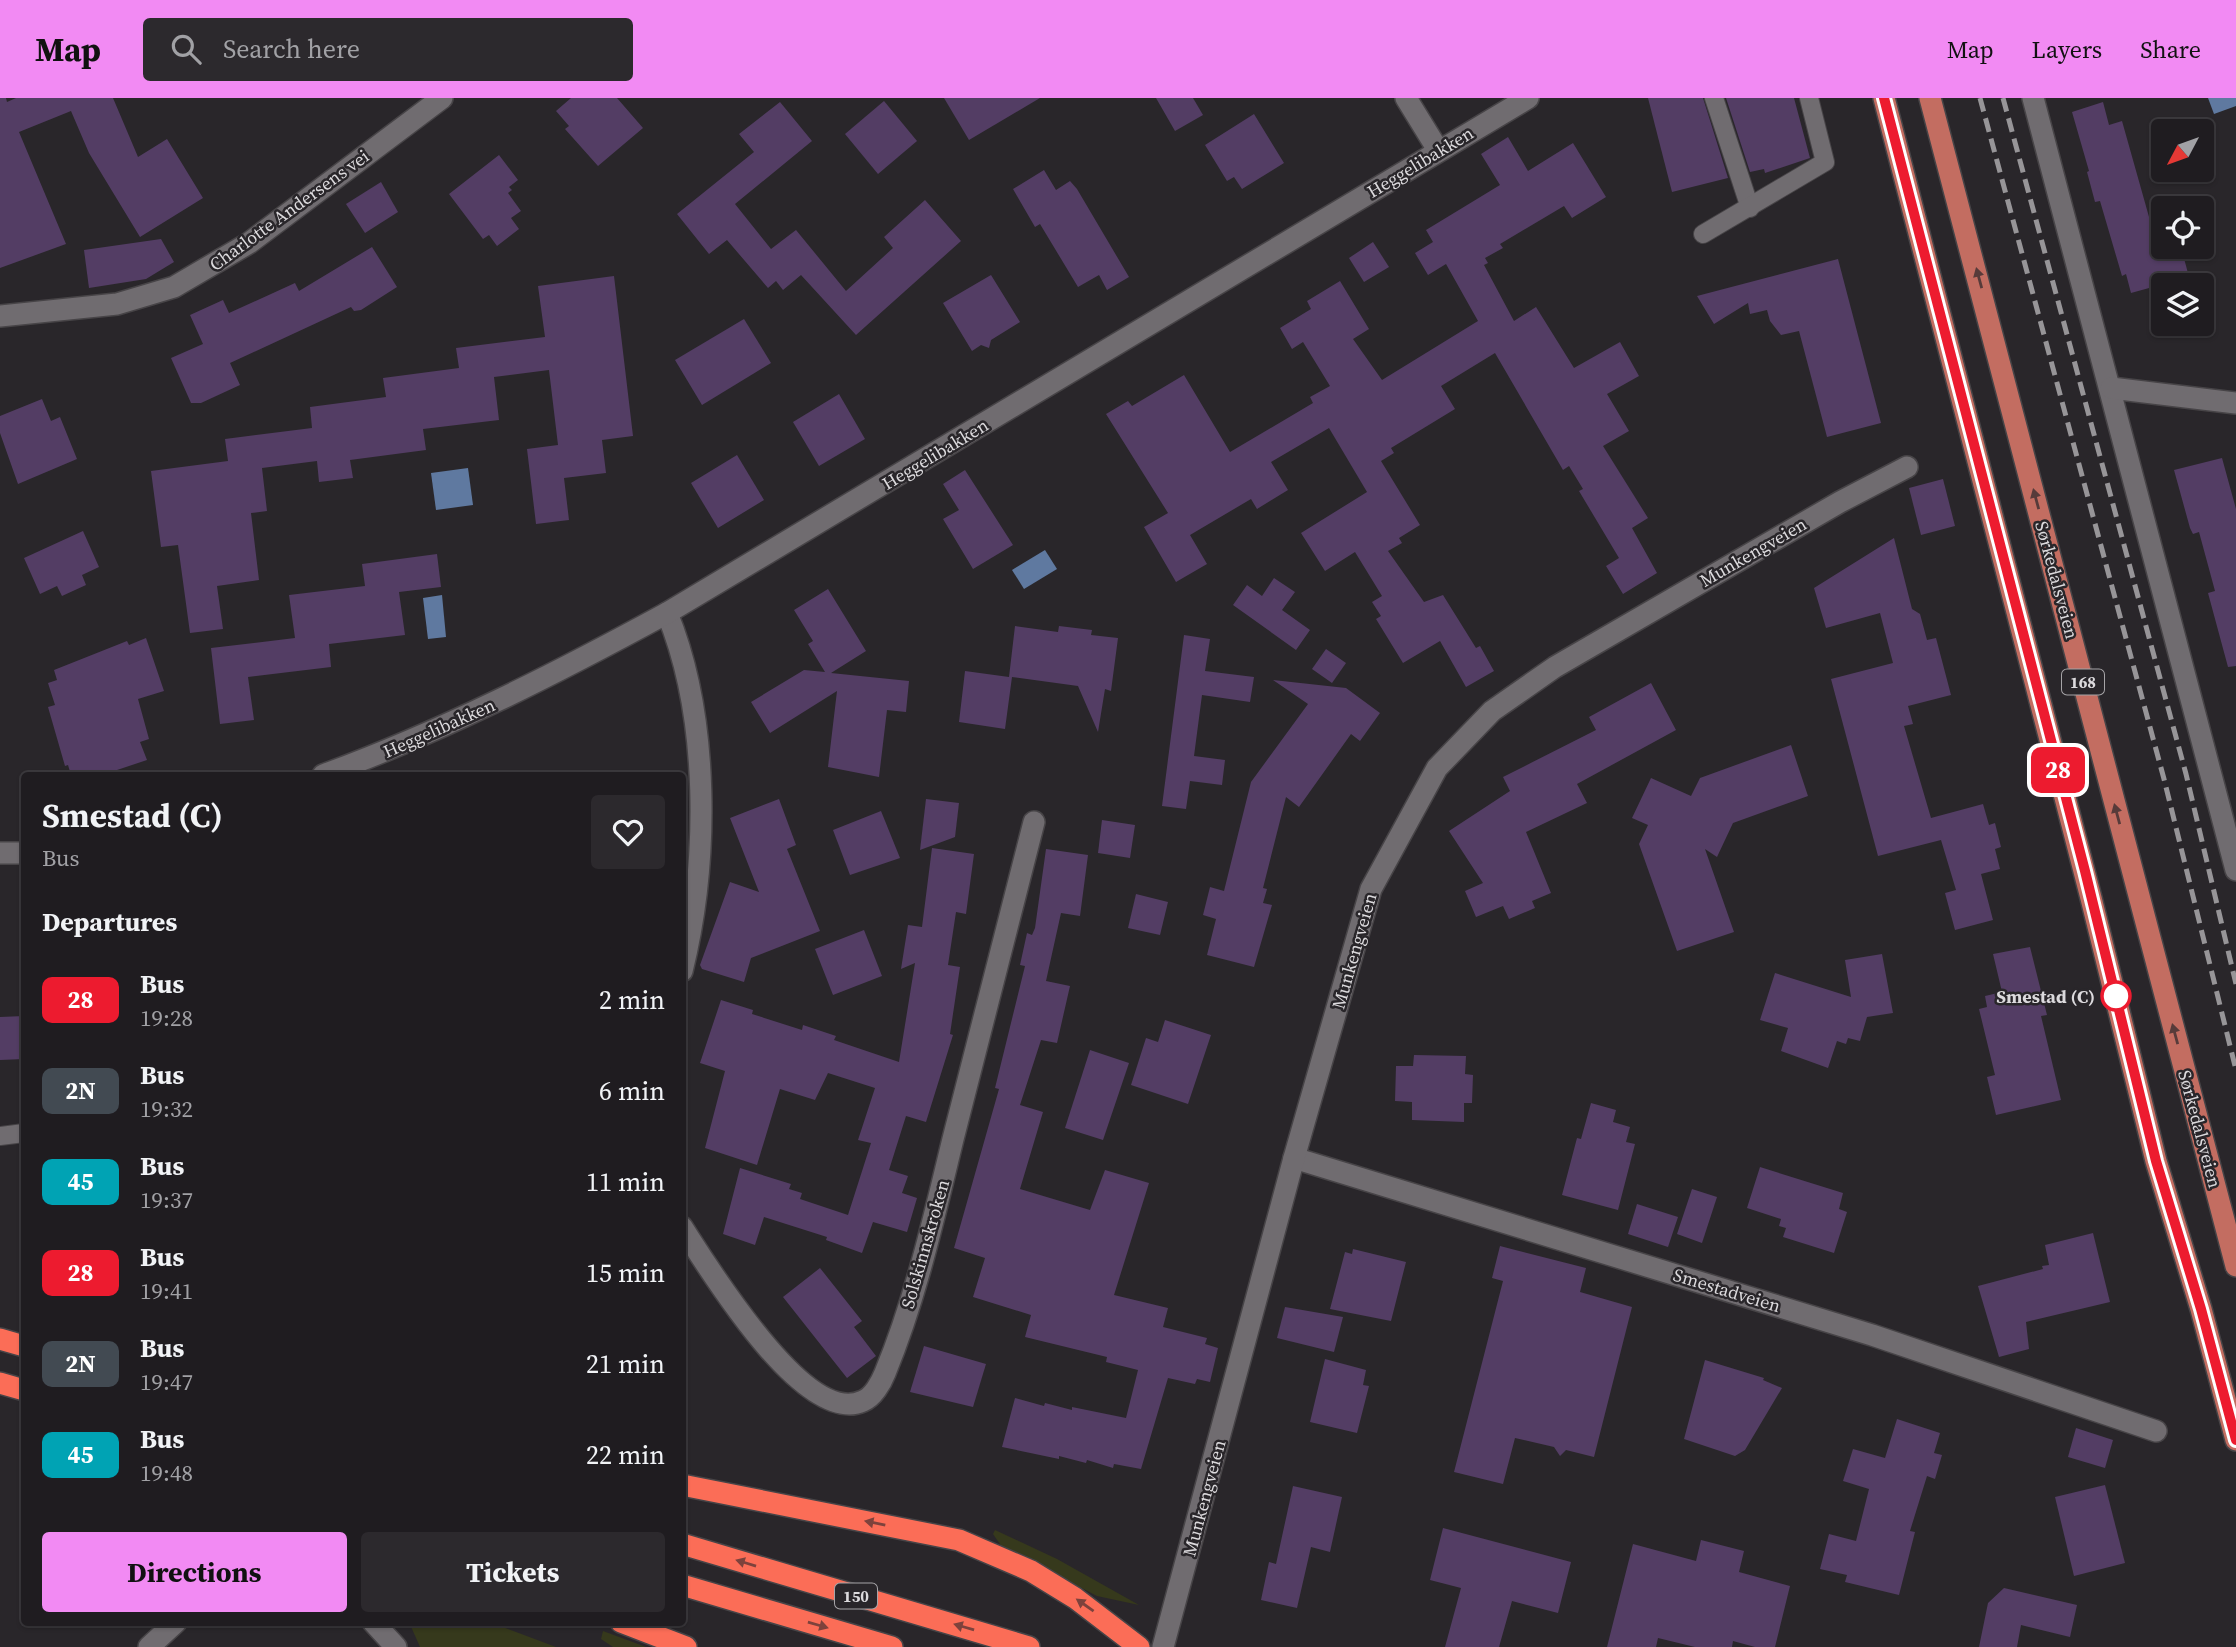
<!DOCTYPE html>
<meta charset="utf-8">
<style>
:root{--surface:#1f1c20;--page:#2c292d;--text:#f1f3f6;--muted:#a1a1a5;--line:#3c3a3e;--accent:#f28af3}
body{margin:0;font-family:"Source Serif 4",serif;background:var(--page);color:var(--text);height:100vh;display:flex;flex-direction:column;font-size:26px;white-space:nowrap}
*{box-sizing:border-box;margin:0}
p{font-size:23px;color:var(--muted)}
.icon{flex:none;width:38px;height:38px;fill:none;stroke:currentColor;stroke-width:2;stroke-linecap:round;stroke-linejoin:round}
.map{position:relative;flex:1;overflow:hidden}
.side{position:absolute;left:21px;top:674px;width:665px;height:854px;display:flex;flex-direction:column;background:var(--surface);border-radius:7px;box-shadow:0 2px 5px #0004,0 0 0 2px var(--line)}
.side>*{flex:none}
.badge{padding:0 14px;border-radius:10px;font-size:24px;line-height:46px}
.needle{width:46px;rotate:229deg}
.tools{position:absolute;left:2151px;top:21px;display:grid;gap:14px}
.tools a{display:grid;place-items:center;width:63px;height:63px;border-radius:7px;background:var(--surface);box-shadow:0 2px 5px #0004,0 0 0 2px var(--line);font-size:35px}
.map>.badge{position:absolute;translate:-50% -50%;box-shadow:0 0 0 4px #fff}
h2{padding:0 21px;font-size:26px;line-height:63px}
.round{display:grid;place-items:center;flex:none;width:74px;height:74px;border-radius:7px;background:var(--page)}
.head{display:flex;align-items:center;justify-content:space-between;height:119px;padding:0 21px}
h1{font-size:33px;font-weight:700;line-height:52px}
.primary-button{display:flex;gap:14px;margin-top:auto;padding:14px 21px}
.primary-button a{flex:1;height:80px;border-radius:7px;background:var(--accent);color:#111;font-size:28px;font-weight:700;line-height:80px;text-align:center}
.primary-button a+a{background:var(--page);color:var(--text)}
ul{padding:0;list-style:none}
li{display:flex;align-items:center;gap:21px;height:91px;padding:0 21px}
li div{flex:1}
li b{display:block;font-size:26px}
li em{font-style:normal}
li .badge{min-width:77px;font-weight:700;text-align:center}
header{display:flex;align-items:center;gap:42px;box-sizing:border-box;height:98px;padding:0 35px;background:var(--accent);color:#111}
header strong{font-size:33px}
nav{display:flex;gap:38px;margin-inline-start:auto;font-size:24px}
.search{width:490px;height:63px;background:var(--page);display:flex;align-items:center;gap:18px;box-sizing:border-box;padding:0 24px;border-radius:7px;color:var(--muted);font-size:26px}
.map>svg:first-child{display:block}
.green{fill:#36391c}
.water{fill:#5f79a0}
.building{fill:#533d64}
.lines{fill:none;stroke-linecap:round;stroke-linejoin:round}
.lane-casing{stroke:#474447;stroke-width:20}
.street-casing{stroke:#474447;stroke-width:24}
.primary-casing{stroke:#474447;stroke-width:24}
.highway-casing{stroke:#474447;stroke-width:24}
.lane{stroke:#706c70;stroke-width:18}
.street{stroke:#706c70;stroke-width:21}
.primary{stroke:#c36d61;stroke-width:21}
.highway{stroke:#fb6d57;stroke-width:21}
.rail{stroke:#979598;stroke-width:5;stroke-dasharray:14 7;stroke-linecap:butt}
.oneway{fill:#573b3a}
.oneway2{fill:#7d423c}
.line-casing{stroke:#fff;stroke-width:16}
.line{stroke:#ed1b2f;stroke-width:10}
.stop-dot{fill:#fff;stroke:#ed1b2f;stroke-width:3.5}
.labels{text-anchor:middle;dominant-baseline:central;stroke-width:5;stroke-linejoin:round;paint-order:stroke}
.shield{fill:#29262a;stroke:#a6a4a7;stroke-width:2}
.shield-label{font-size:16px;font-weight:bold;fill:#dcdadd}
.street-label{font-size:18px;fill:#dcdadd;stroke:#29262a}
.stop-label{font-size:18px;font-weight:bold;fill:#dcdadd;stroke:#29262a;text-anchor:end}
</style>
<header>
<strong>Map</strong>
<div class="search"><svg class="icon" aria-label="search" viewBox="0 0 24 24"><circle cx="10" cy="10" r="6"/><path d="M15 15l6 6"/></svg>Search here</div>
<nav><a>Map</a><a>Layers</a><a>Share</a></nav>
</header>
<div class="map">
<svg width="2236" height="1549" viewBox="0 0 2236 1549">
<rect width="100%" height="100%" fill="#29262a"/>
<!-- green -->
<g class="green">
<polygon points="995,1432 1057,1461 1139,1507 1097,1498 1002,1449 993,1436"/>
<polygon points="409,1524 489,1524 556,1549 420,1549"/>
<polygon points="603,1533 646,1549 613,1549 601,1541"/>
</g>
<!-- water -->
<g class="water">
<polygon points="2208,0 2236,0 2236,8 2214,16"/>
<polygon points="468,370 473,407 436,412 431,375"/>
<polygon points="1045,452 1057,471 1024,491 1012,472"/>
<polygon points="442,497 446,539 428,541 423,500"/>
</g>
<!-- building -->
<g class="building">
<polygon points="0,0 6,0 7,4 16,0 113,0 138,59 167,41 203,100 140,139 89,55 71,13 19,34 66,146 0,170"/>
<polygon points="571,0 617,0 643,30 598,68 565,31 569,28 556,13"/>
<polygon points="944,0 1040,0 969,42"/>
<polygon points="1156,0 1193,0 1203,17 1175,33"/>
<polygon points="1648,0 1703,0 1728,80 1672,94"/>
<polygon points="1726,0 1794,0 1810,60 1765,75 1764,71 1750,74"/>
<polygon points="884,3 917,43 878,76 845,36"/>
<polygon points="780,4 812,43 735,106 771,151 796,132 846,193 893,150 884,139 925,102 961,143 856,237 801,177 783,192 776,183 768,190 727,142 709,156 677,116 754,54 739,36"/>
<polygon points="2103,4 2109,27 2122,23 2151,126 2163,123 2163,149 2181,149 2189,179 2131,195 2126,176 2122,178 2100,103 2095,104 2087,74 2089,73 2072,14"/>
<polygon points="1254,16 1284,65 1242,91 1234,79 1227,83 1205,47"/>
<polygon points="1508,39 1528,73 1573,45 1606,99 1572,120 1564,108 1500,146 1503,150 1485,160 1488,165 1484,167 1514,223 1536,209 1574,270 1620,244 1639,278 1607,296 1629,333 1603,348 1648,420 1632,430 1657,475 1623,496 1606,468 1619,460 1579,393 1583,391 1569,368 1563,372 1495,255 1441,288 1455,311 1391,350 1394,355 1381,363 1420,427 1399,440 1402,445 1388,453 1424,504 1443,497 1476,550 1480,548 1494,573 1466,589 1440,543 1403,565 1376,521 1381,518 1372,504 1382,498 1355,454 1325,473 1301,435 1367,394 1329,330 1271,364 1288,392 1257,411 1251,401 1190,437 1207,466 1176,484 1144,429 1168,415 1106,316 1128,303 1132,308 1184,277 1230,354 1313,305 1310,299 1330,288 1303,244 1292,251 1280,230 1311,211 1307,203 1340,183 1369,231 1353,241 1382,282 1478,223 1446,166 1428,177 1415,155 1433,144 1426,132 1500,87 1481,56"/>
<polygon points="499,57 518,82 509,89 512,92 508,95 521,113 511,120 519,131 497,148 489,137 483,141 449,96"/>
<polygon points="1044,72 1056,92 1070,83 1077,91 1129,179 1107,192 1099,177 1078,189 1040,126 1035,129 1013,91"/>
<polygon points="381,84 398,114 365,135 346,106"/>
<polygon points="161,141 174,164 146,181 89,190 84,152"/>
<polygon points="1373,144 1389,169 1364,184 1349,160"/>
<polygon points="372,149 397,189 361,212 354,213 351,209 230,265 240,287 201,305 191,305 171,260 203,246 190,217 223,202 229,215 295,185 299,193"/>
<polygon points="1838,161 1881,325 1827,339 1799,233 1781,237 1770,223 1767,212 1750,216 1748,205 1714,226 1697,198"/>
<polygon points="991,177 1020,224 991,242 989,250 981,247 972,253 943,205"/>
<polygon points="614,178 633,338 602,342 606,375 564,380 569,422 536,426 527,351 558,347 549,272 494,279 499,322 423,331 426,352 350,362 353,380 319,384 317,363 262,370 267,413 251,415 259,482 217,488 223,531 190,535 178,447 161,449 151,373 228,363 225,341 312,330 310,309 386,299 383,280 459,270 456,250 545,239 538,188"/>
<polygon points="744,221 771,265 702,307 675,262"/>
<polygon points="839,296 865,341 819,368 793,324"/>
<polygon points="42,301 51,323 60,319 77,361 18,386 0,335 0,318"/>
<polygon points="737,357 764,402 718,430 691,385"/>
<polygon points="2222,360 2236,411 2236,568 2228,569 2208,495 2215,493 2199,434 2193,436 2190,430 2174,372"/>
<polygon points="965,372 1013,447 973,471 943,421 959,412 943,386"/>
<polygon points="1943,381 1955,428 1921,437 1909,390"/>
<polygon points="83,433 99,469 82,477 86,487 62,498 57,488 40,496 24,460"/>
<polygon points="1894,440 1912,511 1920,516 1927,542 1936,540 1951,597 1908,608 1913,626 1904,628 1931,720 1983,706 1989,727 1995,725 2001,749 1995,751 2000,771 1981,776 1993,822 1955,832 1945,795 1956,792 1941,742 1878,758 1831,581 1893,565 1880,515 1826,530 1814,490"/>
<polygon points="437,456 441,489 399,494 405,537 329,546 331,569 248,579 254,622 220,626 211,550 295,540 289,497 365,488 362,466"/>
<polygon points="1274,480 1295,494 1282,512 1310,532 1296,552 1233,507 1247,487 1262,498"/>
<polygon points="828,491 866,553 831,575 909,583 906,614 887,612 879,679 828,669 837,593 770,635 751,604 804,572 825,574 808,546 813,543 794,512"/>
<polygon points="1015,528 1058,534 1059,528 1092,532 1091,537 1118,540 1111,593 1105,591 1098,634 1078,588 1012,579 1005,631 959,624 965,573 1009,579"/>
<polygon points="1184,537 1210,541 1205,573 1254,579 1250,604 1202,597 1194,658 1225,662 1222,687 1190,683 1186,711 1162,708"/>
<polygon points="146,540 164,593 138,601 149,641 140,644 147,662 102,677 71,677 68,667 65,668 48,609 55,607 48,585 57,582 54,572 127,543 129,547"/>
<polygon points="1326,551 1346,565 1332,585 1312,571"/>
<polygon points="1273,582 1346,590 1380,615 1360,643 1351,636 1299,709 1286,699 1263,790 1267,791 1263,805 1272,807 1254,869 1207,857 1216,821 1203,817 1210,789 1224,793 1251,684 1308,606"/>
<polygon points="1651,585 1676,632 1577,686 1587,705 1526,734 1551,795 1532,803 1535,810 1509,821 1503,808 1476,819 1465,793 1483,785 1449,733 1510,693 1503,679 1596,632 1589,619"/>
<polygon points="1791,647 1808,698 1733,725 1717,759 1705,751 1734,834 1677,853 1639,746 1648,727 1632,720 1651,680 1691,698 1700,680"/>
<polygon points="779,701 796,747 787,751 820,833 751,860 744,884 702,871 700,867 730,784 759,794 730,720"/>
<polygon points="926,701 959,705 955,739 920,752"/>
<polygon points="881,713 900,760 850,777 833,732"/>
<polygon points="1102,722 1135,727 1130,760 1098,755"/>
<polygon points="932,750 974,756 966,816 956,814 948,867 960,869 950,936 953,937 926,1024 906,1018 889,1072 908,1078 902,1095 917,1100 907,1134 873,1124 862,1155 826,1142 827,1139 764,1119 755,1147 723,1136 740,1070 791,1086 789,1091 802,1095 800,1101 848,1117 871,1045 858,1042 875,990 828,975 815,1002 780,991 757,1067 705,1050 725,973 700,965 721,902 753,912 752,916 802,932 803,927 836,938 834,942 899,964 915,865 901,871 908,827 922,829"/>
<polygon points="1046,751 1088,757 1080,818 1061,815 1046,883 1070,888 1057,945 1041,942 1020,1007 1043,1014 1020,1091 1090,1112 1105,1072 1149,1085 1114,1197 1168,1210 1163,1229 1207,1240 1205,1246 1218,1250 1210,1284 1197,1281 1195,1286 1168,1280 1141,1371 1114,1366 1113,1370 1087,1362 1086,1365 1059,1358 1059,1361 1002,1349 1015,1300 1044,1308 1045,1305 1072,1312 1072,1309 1126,1320 1138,1272 1106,1264 1107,1259 1025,1239 1031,1217 973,1199 985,1160 954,1150 999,991 995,990 1025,868 1020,867 1027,835 1032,837 1035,830"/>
<polygon points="1136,796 1168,804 1160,837 1128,830"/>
<polygon points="864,832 882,878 833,897 815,851"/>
<polygon points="2030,849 2047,917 2041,918 2061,1002 1996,1017 1987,979 1995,977 1979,911 1987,909 1985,898 2002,894 1993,856"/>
<polygon points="1882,856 1893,915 1867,919 1860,943 1848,940 1846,946 1837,943 1828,970 1781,953 1788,930 1760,922 1775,875 1851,899 1845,862"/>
<polygon points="24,918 24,961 0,962 0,919"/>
<polygon points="1165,922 1211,937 1188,1006 1131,987 1146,940 1158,944"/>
<polygon points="1090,952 1129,965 1103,1042 1065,1030"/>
<polygon points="1414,957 1466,958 1465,976 1473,977 1472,1005 1464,1005 1464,1024 1412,1022 1412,1004 1395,1003 1396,968 1413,968"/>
<polygon points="1591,1005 1616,1012 1613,1024 1630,1029 1626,1044 1635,1046 1618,1112 1562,1097 1577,1040 1581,1041"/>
<polygon points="1760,1069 1843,1095 1839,1111 1847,1114 1834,1155 1783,1139 1786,1130 1779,1128 1781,1121 1747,1110"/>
<polygon points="1692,1091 1717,1099 1702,1145 1677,1136"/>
<polygon points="1637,1106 1678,1119 1668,1149 1628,1136"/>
<polygon points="2093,1135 2110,1204 2026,1224 2029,1251 1999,1259 1978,1188 2043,1171 2042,1168 2049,1167 2045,1147"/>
<polygon points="1500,1148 1586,1170 1580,1194 1632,1209 1594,1359 1566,1352 1560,1358 1554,1349 1515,1340 1503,1386 1454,1374 1503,1183 1492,1180"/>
<polygon points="1353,1151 1406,1164 1391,1223 1330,1211 1345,1154 1352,1156"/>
<polygon points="820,1170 862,1223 854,1229 876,1258 847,1280 783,1199"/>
<polygon points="1285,1209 1343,1219 1334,1254 1277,1240"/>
<polygon points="924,1248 986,1266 973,1309 910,1294"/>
<polygon points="1325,1261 1366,1272 1363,1287 1369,1288 1357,1335 1310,1324"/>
<polygon points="1705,1262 1764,1280 1763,1282 1782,1290 1745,1352 1735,1358 1684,1341"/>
<polygon points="1897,1321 1940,1335 1934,1355 1942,1357 1935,1381 1927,1378 1910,1433 1915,1434 1899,1497 1845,1484 1847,1477 1820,1471 1829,1436 1856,1443 1869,1391 1843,1383 1853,1351 1885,1360"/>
<polygon points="2076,1330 2113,1342 2105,1370 2068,1359"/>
<polygon points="2105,1387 2125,1465 2074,1478 2055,1399"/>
<polygon points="1293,1388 1342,1399 1330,1454 1311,1449 1297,1510 1261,1502 1269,1464 1276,1466"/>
<polygon points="1443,1430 1571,1464 1558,1515 1512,1503 1499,1549 1445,1549 1461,1490 1430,1482"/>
<polygon points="1701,1442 1744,1453 1739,1474 1790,1488 1775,1549 1755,1549 1733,1543 1732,1549 1695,1549 1658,1540 1656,1549 1607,1549 1633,1446 1696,1463"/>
<polygon points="2004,1490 2077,1507 2070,1539 2021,1527 2017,1549 1979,1549 1988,1505"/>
</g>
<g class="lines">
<defs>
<g id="lane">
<polyline points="1714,0 1750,110"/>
<polyline points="1703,136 1825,64 1809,0"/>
<polyline points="0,1038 24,1035"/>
</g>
<g id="street">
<polyline points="1406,0 1438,52"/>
<polyline points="2033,0 2236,772"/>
<polyline points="0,218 117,206 174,189 249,145 442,0"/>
<polyline points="2111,290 2236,305"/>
<path d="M667,515C710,620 709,764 682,873"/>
<path d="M323,677C443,633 555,576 667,515L1528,0"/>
<polyline points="0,755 24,755"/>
<polyline points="1294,1060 1872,1237 2156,1333"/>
<path d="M682,1129C708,1169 805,1330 863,1303C873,1299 881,1285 885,1275C916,1200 934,1119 953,1041C980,936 1007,830 1034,724"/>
<polyline points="373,1524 396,1549"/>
<polyline points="149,1549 176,1524"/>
<polyline points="1163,1549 1294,1060 1371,791 1437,670 1492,613 1555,569 1840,404 1907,369"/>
</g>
<g id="primary">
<polyline points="1884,0 2091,800 2156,1063 2201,1211 2236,1342"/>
<polyline points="1930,0 2236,1168"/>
</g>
<g id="highway">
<polyline points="0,1241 24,1248"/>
<polyline points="0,1285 24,1292"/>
<polyline points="682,1387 959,1442 1031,1473 1075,1500 1139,1549"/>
<polyline points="682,1446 1029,1549"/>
<polyline points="682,1487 892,1549"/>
<polyline points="621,1524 686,1549"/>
</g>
</defs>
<!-- lane casing -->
<use href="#lane" class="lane-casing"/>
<!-- street casing -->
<use href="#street" class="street-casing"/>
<!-- primary casing -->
<use href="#primary" class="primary-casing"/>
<!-- highway casing -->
<use href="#highway" class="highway-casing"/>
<!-- lane -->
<use href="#lane" class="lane"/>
<!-- street -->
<use href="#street" class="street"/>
<!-- primary -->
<use href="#primary" class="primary"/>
<!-- highway -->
<use href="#highway" class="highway"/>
<!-- rail -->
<g class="rail">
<polyline points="1980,0 2164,681 2236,972"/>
<polyline points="2003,0 2186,676 2236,886"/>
</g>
</g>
<!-- one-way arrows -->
<defs><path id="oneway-solid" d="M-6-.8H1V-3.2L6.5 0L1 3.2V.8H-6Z" transform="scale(1.75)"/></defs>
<g class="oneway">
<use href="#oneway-solid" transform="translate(1979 180) rotate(-105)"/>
<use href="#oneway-solid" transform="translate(2036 401) rotate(-105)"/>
<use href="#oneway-solid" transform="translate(2117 716) rotate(-105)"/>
<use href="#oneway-solid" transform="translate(2175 936) rotate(-105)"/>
</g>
<g class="oneway2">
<use href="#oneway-solid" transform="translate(875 1425) rotate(-169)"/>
<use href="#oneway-solid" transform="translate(746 1465) rotate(-163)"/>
<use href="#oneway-solid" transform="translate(1085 1507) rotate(-145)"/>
<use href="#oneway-solid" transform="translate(818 1527) rotate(16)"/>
<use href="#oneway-solid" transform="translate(964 1529) rotate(-164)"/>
</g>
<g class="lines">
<defs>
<polyline id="line" points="1884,0 2085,773 2156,1063 2201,1211 2236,1342"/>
</defs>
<!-- line casing -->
<use href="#line" class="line-casing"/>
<!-- line -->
<use href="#line" class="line"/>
</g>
<!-- markers -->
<circle class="stop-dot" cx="2116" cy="898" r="14"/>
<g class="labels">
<!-- shield labels -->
<g class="shield">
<rect x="2062" y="571.5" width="42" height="25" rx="5"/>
<rect x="835" y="1485.5" width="42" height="25" rx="5"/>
</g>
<g class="shield-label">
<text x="2083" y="584">168</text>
<text x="856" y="1498">150</text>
</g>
<!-- street labels -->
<g class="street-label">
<text transform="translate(1420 64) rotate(-31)">Heggelibakken</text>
<text transform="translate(289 112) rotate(-36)">Charlotte Andersens vei</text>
<text transform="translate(935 356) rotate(-31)">Heggelibakken</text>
<text transform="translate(1753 454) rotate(-30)">Munkengveien</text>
<text transform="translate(2057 482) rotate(75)">Sørkedalsveien</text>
<text transform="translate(439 630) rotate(-24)">Heggelibakken</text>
<text transform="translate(1354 853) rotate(-74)">Munkengveien</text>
<text transform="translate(2200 1031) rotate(75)">Sørkedalsveien</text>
<text transform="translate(925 1146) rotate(-74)">Solskinnskroken</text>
<text transform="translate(1727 1192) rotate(17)">Smestadveien</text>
<text transform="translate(1204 1400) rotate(-75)">Munkengveien</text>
</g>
<!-- stop labels -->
<g class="stop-label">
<text x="2095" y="898">Smestad (C)</text>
</g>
</g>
</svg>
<div class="tools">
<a><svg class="needle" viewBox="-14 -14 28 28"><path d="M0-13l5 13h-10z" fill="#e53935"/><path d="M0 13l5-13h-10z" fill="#a1a1a5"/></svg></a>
<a><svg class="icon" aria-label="locate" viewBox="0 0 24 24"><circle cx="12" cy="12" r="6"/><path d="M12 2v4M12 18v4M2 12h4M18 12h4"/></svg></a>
<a><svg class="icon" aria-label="layers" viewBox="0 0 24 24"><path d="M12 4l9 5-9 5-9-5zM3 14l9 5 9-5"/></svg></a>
</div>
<b class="badge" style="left:2058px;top:672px;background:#ed1b2f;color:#fff">28</b>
<section class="side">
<div class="head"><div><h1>Smestad (C)</h1><p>Bus</p></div><a class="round"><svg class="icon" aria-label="heart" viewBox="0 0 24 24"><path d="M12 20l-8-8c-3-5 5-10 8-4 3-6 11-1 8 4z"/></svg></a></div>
<h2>Departures</h2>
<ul>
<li><span class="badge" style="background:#ed1b2f;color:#fff">28</span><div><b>Bus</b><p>19:28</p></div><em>2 min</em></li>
<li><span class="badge" style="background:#424a52;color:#fff">2N</span><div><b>Bus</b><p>19:32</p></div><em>6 min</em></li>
<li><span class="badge" style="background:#00a3b4;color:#fff">45</span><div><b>Bus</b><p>19:37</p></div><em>11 min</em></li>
<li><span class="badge" style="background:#ed1b2f;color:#fff">28</span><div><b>Bus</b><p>19:41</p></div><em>15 min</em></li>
<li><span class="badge" style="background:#424a52;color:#fff">2N</span><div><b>Bus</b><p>19:47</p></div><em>21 min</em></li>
<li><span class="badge" style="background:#00a3b4;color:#fff">45</span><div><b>Bus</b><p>19:48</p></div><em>22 min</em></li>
</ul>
<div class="primary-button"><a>Directions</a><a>Tickets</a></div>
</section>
</div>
